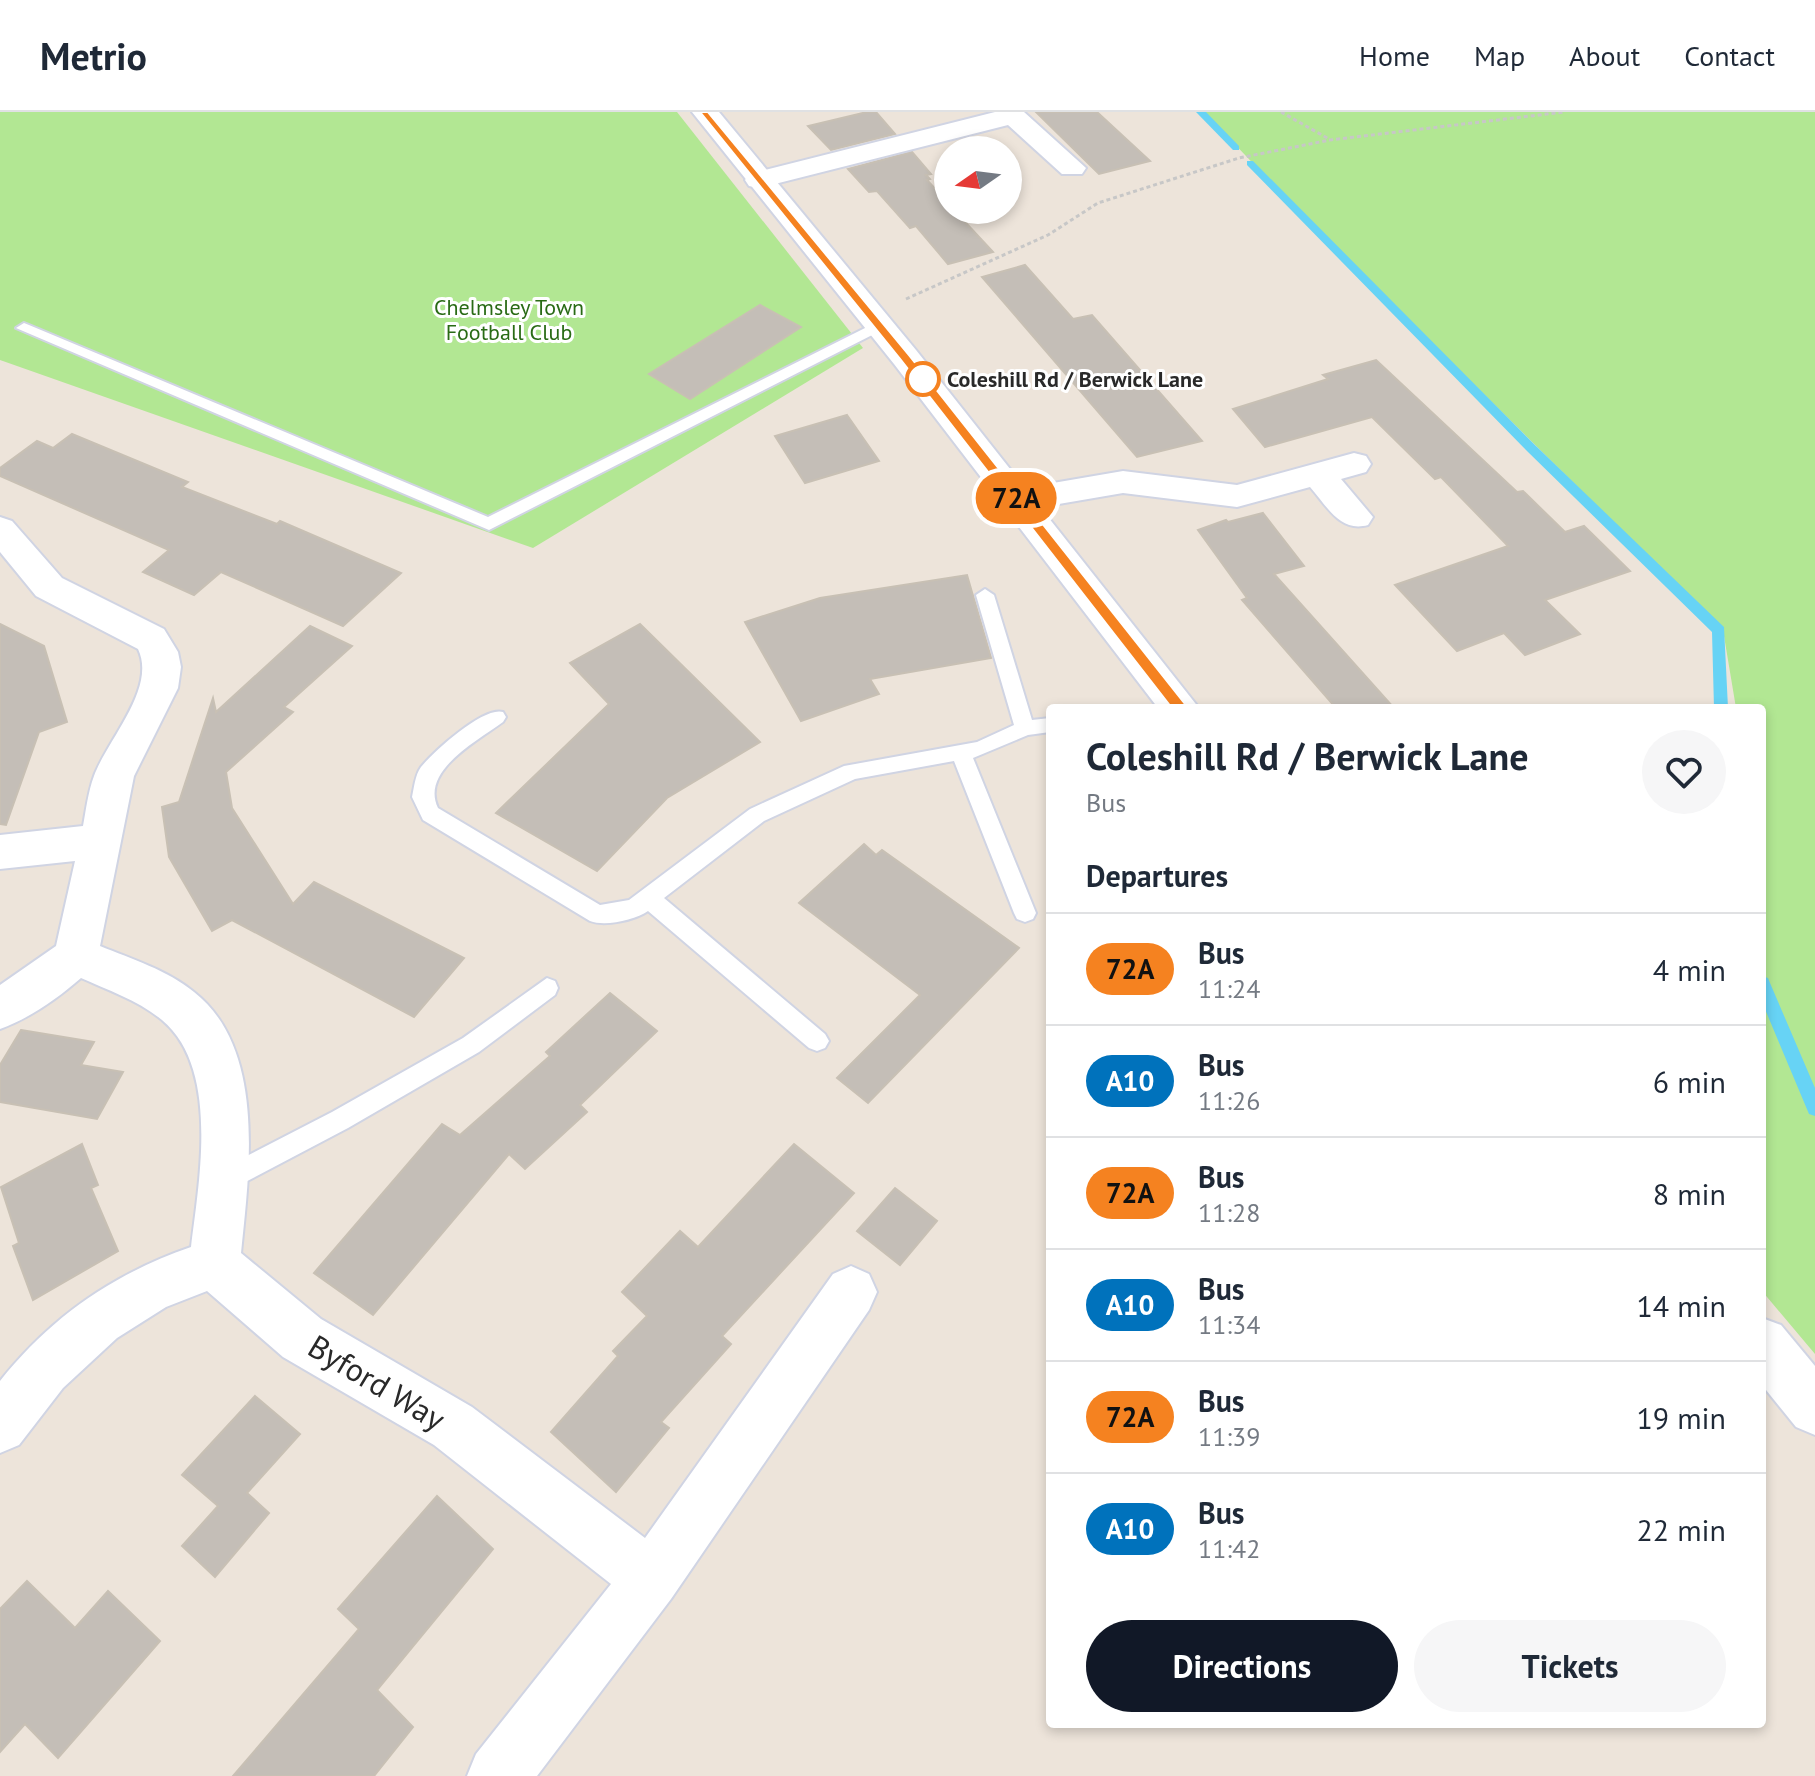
<!DOCTYPE html>
<style>
:root{--surface:#fff;--page:#f6f6f7;--text:#1f2937;--muted:#747a83;--line:#e0e1e3;--accent:#111827}
body{margin:0;font-family:"PT Sans",sans-serif;background:var(--page);color:var(--text);height:100vh;display:flex;flex-direction:column;font-size:30px;white-space:nowrap}
*{box-sizing:border-box;margin:0}
p{font-size:26px;color:var(--muted)}
.icon{flex:none;width:44px;height:44px;fill:none;stroke:currentColor;stroke-width:2;stroke-linecap:round;stroke-linejoin:round}
.map{position:relative;flex:1;overflow:hidden}
.panel{position:absolute;left:1046px;top:592px;width:720px;height:1024px;display:flex;flex-direction:column;background:var(--surface);border-radius:8px;box-shadow:0 4px 12px #0003}
.panel>*{flex:none}
.badge{padding:0 16px;border-radius:26px;font-size:28px;line-height:52px}
.needle{width:52px;rotate:256deg}
.controls{position:absolute;left:934px;top:24px;display:grid;gap:16px}
.controls a{display:grid;place-items:center;width:88px;height:88px;border-radius:50%;background:var(--surface);box-shadow:0 4px 12px #0003;font-size:40px}
.map>.badge{position:absolute;translate:-50% -50%;box-shadow:0 0 0 4px #fff}
h2{padding:0 40px;font-size:30px;line-height:72px}
.round{display:grid;place-items:center;flex:none;width:84px;height:84px;border-radius:42px;background:var(--page)}
.headline{display:flex;align-items:center;justify-content:space-between;height:136px;padding:0 40px}
h1{font-size:38px;font-weight:700;line-height:60px}
.primary-button{display:flex;gap:16px;margin-top:auto;padding:16px 40px}
.primary-button a{flex:1;height:92px;border-radius:48px;background:var(--accent);color:#fff;font-size:32px;font-weight:700;line-height:92px;text-align:center}
.primary-button a+a{background:var(--page);color:var(--text)}
ul{padding:0;list-style:none}
li{display:flex;align-items:center;gap:24px;height:112px;padding:0 40px;border-top:2px solid var(--line)}
li div{flex:1}
li b{display:block;font-size:30px}
li em{font-style:normal}
li .badge{min-width:88px;font-weight:700;text-align:center}
header{display:flex;align-items:center;gap:48px;box-sizing:border-box;height:112px;padding:0 40px;background:var(--surface);border-bottom:2px solid var(--line)}
header strong{font-size:38px}
nav{display:flex;gap:44px;margin-inline-start:auto;font-size:28px}
.map>svg:first-child{display:block}
.green{fill:#b2e793}
.lines{fill:none;stroke-linecap:round;stroke-linejoin:round}
.stream{fill:#67d3f5;fill-rule:evenodd}
.building{fill:#c4beb7;stroke:#c8c0b4;stroke-width:2}
.lane-casing{stroke:#d0d4e3;stroke-width:4}
.street-casing{stroke:#d0d4e3;stroke-width:4}
.secondary-casing{stroke:#d0d4e3;stroke-width:4}
.path{stroke:#c7c7c7;stroke-width:3;stroke-dasharray:4 3;stroke-linecap:butt}
.lane{fill:#fff;fill-rule:evenodd}
.street{fill:#fff;fill-rule:evenodd}
.secondary{fill:#fff;fill-rule:evenodd}
.line{fill:#f58220;stroke:#fff;stroke-width:2}
.stop-dot{fill:#fff;stroke:#f58220;stroke-width:4}
.labels{text-anchor:middle;dominant-baseline:central;stroke-width:6;stroke-linejoin:round;paint-order:stroke}
.far-park-label{font-size:22px;fill:#296b15;stroke:#fff}
.far-stop-label{font-size:22px;font-weight:bold;fill:#292929;stroke:#fff;text-anchor:start}
.near-street-label{font-size:32px;fill:#292929;stroke:#fff}
</style>
<header>
<strong>Metrio</strong>
<nav><a>Home</a><a>Map</a><a>About</a><a>Contact</a></nav>
</header>
<div class="map">
<svg width="1815" height="1664" viewBox="0 0 1815 1664">
<rect width="100%" height="100%" fill="#ede4da"/>
<!-- green -->
<g class="green">
<polygon points="0,0 677,0 863,236 533,436 0,248"/>
<polygon points="1204,0 1815,0 1815,1242 1762,1179 1762,596 1736,596 1723,518 1308,109"/>
</g>
<g class="lines">
<!-- stream -->
<g class="stream">
<polygon points="1196,0 1206,0 1239,34 1239,38 1233,38"/>
<polygon points="1247,49 1253,49 1536,334 1724,515 1728,596 1714,596 1712,520 1528,340 1247,53"/>
<polygon points="1762,864 1768,866 1770,871 1815,976 1815,1004 1809,1002 1762,890"/>
</g>
</g>
<!-- building -->
<g class="building">
<polygon points="867,0 876,0 895,22 831,38 808,14"/>
<polygon points="1036,0 1097,0 1150,49 1099,62"/>
<polygon points="912,40 931,62 926,63 930,67 927,68 948,91 948,98 954,98 993,140 948,152 916,114 910,116 877,79 869,80 848,57"/>
<polygon points="1025,153 1073,207 1092,203 1202,329 1137,345 982,165"/>
<polygon points="760,193 801,215 690,287 649,262"/>
<polygon points="1376,248 1517,380 1523,379 1565,420 1584,414 1630,459 1545,488 1580,522 1525,543 1504,521 1457,539 1395,473 1508,434 1441,365 1435,367 1372,305 1265,335 1233,297 1328,267 1323,263"/>
<polygon points="847,303 879,349 805,371 775,324"/>
<polygon points="72,322 188,370 182,375 277,412 280,409 401,461 343,514 221,460 194,483 143,460 169,438 0,364 0,356 37,329 53,336"/>
<polygon points="1263,401 1304,454 1274,462 1394,596 1336,596 1242,488 1247,486 1198,418 1226,408 1228,410"/>
<polygon points="967,463 991,546 870,567 879,582 801,609 745,510 820,486"/>
<polygon points="0,512 44,534 67,610 39,620 6,713 0,712"/>
<polygon points="640,512 760,630 667,686 597,759 496,701 609,592 570,551"/>
<polygon points="310,514 352,534 284,595 293,600 226,660 232,696 293,792 314,770 464,846 414,905 232,808 212,819 169,745 162,695 179,690 213,586 216,600"/>
<polygon points="864,732 876,743 882,738 1019,836 868,991 837,966 920,883 799,791"/>
<polygon points="610,881 657,919 580,993 587,1000 525,1057 509,1042 373,1203 314,1161 442,1012 460,1023 550,944 546,940"/>
<polygon points="21,918 94,930 81,953 123,960 97,1007 0,990 0,953"/>
<polygon points="82,1032 98,1073 91,1076 118,1139 33,1188 13,1134 19,1131 1,1075"/>
<polygon points="794,1032 854,1081 722,1224 731,1232 661,1310 669,1316 616,1380 551,1320 618,1244 613,1239 647,1204 622,1180 680,1119 698,1135"/>
<polygon points="895,1076 937,1109 900,1153 857,1119"/>
<polygon points="255,1284 300,1322 247,1381 269,1401 215,1465 182,1434 218,1394 182,1363"/>
<polygon points="437,1384 493,1437 377,1578 413,1615 374,1664 233,1664 359,1517 338,1497"/>
<polygon points="27,1469 75,1516 108,1479 160,1529 58,1646 25,1612 0,1640 0,1497"/>
</g>
<g class="lines">
<defs>
<g id="lane">
<polygon points="879,209 887,214 884,217 489,418 16,216 24,211 29,213 488,405"/>
<path d="M985,477L994,483L1032,608L1050,606V620L1028,623L973,646L1036,801L1033,807L1025,810L1017,807L1014,801L954,649L855,667L764,709L664,786L825,922L829,929L825,936L817,939L809,936L648,799C635,808 605,815 590,809L423,708L412,685C414,676 415,663 421,655C434,639 484,594 503,600L506,605L503,610C477,629 420,659 438,696L600,793L629,788L750,697L844,654L977,630L1014,613L976,483Z"/>
<polygon points="547,866 555,869 558,876 555,883 479,940 348,1016 232,1077 223,1081 214,1077 211,1069 214,1061 332,1000 463,926"/>
</g>
<g id="street">
<polygon points="995,0 1024,0 1086,56 1082,62 1062,62 1008,13 759,76 749,74 745,68 749,62"/>
<path d="M1354,341L1366,344L1371,352L1366,360L1341,367L1373,405L1368,413C1340,421 1327,394 1310,375L1237,395L1123,381L1018,399L1006,396L1001,388L1006,380L1018,377L1123,359L1237,373Z"/>
<path d="M0,405L12,409L62,466L164,517L178,540L181,555L178,576L134,664L100,834C132,847 167,858 194,880C267,937 249,1061 241,1141L321,1207L472,1295L645,1426L833,1162L851,1154L869,1162L877,1180L869,1198L671,1487L537,1664H467L476,1642L611,1472L434,1333L283,1245L207,1179L166,1195L117,1226L63,1276L19,1333L0,1341V1269C51,1205 113,1162 191,1135C199,1069 220,956 162,908C139,889 108,878 81,866C57,887 30,906 0,917V873L56,834L75,749L0,757V723L83,714C86,698 88,680 94,664C107,628 157,576 138,537L36,484L0,440Z"/>
</g>
<g id="secondary">
<polygon points="692,0 719,0 916,238 1199,596 1158,596 894,252"/>
<polygon points="1762,1206 1781,1213 1815,1254 1815,1323 1796,1315 1762,1273"/>
</g>
</defs>
<!-- lane casing -->
<use href="#lane" class="lane-casing"/>
<!-- street casing -->
<use href="#street" class="street-casing"/>
<!-- secondary casing -->
<use href="#secondary" class="secondary-casing"/>
<!-- path -->
<g class="path">
<polyline points="1281,0 1329,27"/>
<polyline points="906,187 1048,123 1098,91 1239,46 1330,28 1564,0"/>
</g>
<!-- lane -->
<use href="#lane" class="lane"/>
<!-- street -->
<use href="#street" class="street"/>
<!-- secondary -->
<use href="#secondary" class="secondary"/>
</g>
<!-- line -->
<polygon class="line" points="700,0 708,0 909,243 1185,592 1185,600 1175,600 901,248"/>
<!-- markers -->
<circle class="stop-dot" cx="923" cy="267" r="16"/>
<g class="labels">
<!-- far-park labels -->
<g class="far-park-label">
<text x="509" y="195">Chelmsley Town<tspan x="509" dy="25">Football Club</tspan></text>
</g>
<!-- far-stop labels -->
<g class="far-stop-label">
<text x="947" y="267">Coleshill Rd / Berwick Lane</text>
</g>
<!-- near-street labels -->
<g class="near-street-label">
<text transform="translate(377 1270) rotate(31)">Byford Way</text>
</g>
</g>
</svg>
<div class="controls">
<a><svg class="needle" viewBox="-14 -14 28 28"><path d="M0-13l5 13h-10z" fill="#e53935"/><path d="M0 13l5-13h-10z" fill="#747a83"/></svg></a>
</div>
<b class="badge" style="left:1016px;top:386px;background:#f58220;color:#111">72A</b>
<section class="panel">
<div class="headline"><div><h1>Coleshill Rd / Berwick Lane</h1><p>Bus</p></div><a class="round"><svg class="icon" aria-label="heart" viewBox="0 0 24 24"><path d="M12 20l-8-8c-3-5 5-10 8-4 3-6 11-1 8 4z"/></svg></a></div>
<h2>Departures</h2>
<ul>
<li><span class="badge" style="background:#f58220;color:#111">72A</span><div><b>Bus</b><p>11:24</p></div><em>4 min</em></li>
<li><span class="badge" style="background:#0072bc;color:#fff">A10</span><div><b>Bus</b><p>11:26</p></div><em>6 min</em></li>
<li><span class="badge" style="background:#f58220;color:#111">72A</span><div><b>Bus</b><p>11:28</p></div><em>8 min</em></li>
<li><span class="badge" style="background:#0072bc;color:#fff">A10</span><div><b>Bus</b><p>11:34</p></div><em>14 min</em></li>
<li><span class="badge" style="background:#f58220;color:#111">72A</span><div><b>Bus</b><p>11:39</p></div><em>19 min</em></li>
<li><span class="badge" style="background:#0072bc;color:#fff">A10</span><div><b>Bus</b><p>11:42</p></div><em>22 min</em></li>
</ul>
<div class="primary-button"><a>Directions</a><a>Tickets</a></div>
</section>
</div>
